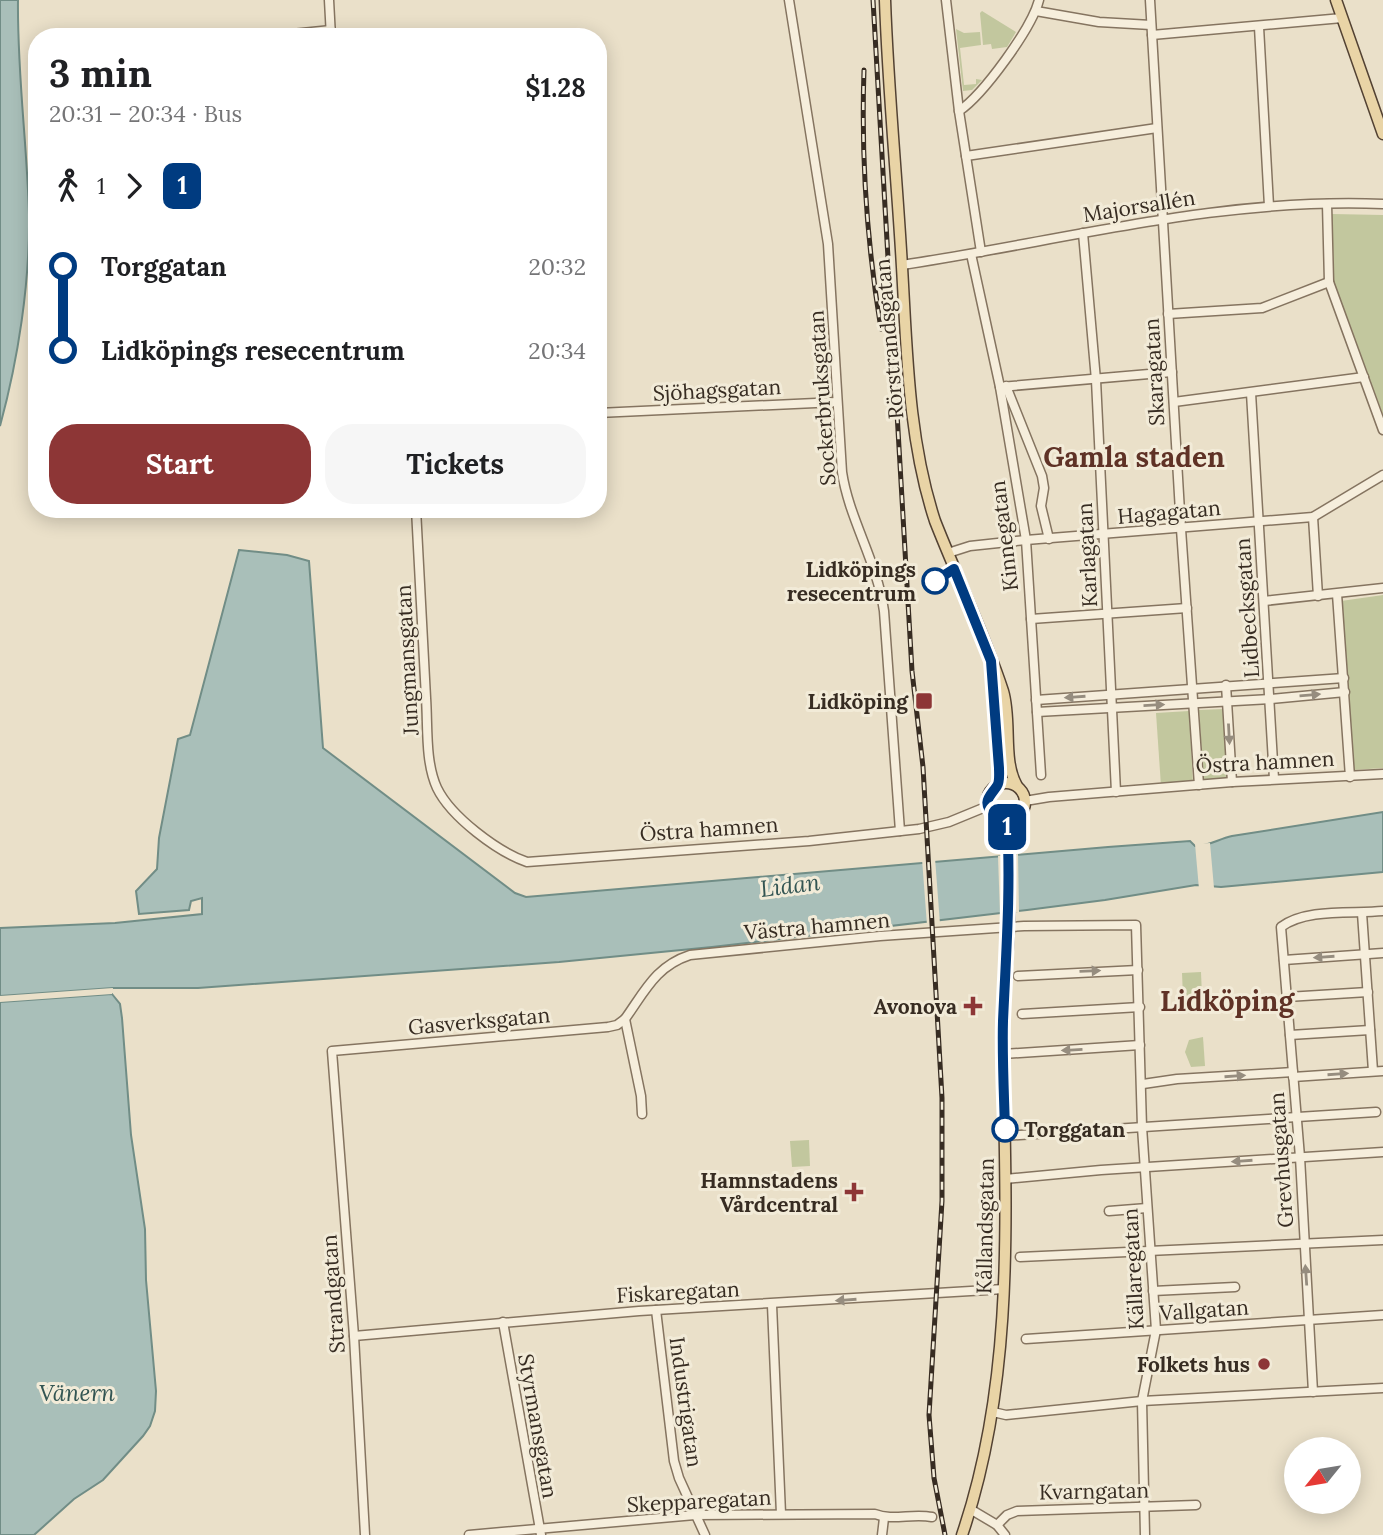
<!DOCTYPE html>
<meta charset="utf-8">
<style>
:root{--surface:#fff;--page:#f6f6f6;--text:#202124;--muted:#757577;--accent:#8d3636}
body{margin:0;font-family:Lora,serif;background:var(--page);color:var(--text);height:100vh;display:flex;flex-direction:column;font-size:26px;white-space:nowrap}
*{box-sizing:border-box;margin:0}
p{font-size:23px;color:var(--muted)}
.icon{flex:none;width:38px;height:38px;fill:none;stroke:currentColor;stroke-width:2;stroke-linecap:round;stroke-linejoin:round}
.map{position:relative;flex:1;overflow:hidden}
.side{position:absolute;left:28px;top:28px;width:579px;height:490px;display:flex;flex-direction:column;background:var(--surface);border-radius:28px;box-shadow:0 4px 18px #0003}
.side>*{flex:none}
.badge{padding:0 14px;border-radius:10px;font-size:24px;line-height:46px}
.needle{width:46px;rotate:240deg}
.controls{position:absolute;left:1284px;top:1437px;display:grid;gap:14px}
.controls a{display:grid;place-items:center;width:77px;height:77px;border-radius:50%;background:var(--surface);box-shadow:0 4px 18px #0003;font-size:35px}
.map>.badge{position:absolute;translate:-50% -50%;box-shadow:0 0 0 4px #fff}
.legs{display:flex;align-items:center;gap:10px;height:77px;padding:0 21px;font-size:23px}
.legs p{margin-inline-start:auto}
.headline{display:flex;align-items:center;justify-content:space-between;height:119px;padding:0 21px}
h1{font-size:38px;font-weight:700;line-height:52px}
.primary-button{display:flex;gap:14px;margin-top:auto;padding:14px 21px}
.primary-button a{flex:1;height:80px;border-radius:28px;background:var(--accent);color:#fff;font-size:28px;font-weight:700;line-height:80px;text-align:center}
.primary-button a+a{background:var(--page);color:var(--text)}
ul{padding:0 21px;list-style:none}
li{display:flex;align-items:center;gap:24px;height:84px;font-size:26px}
li i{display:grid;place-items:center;width:10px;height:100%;margin:0 9px;background:currentColor}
li i::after{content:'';width:18px;height:18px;margin:-9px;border:5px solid;border-radius:50%;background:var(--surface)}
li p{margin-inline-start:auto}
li:first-child i{background:linear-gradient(#0000 50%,currentColor 0)}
li:last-child i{background:linear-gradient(currentColor 50%,#0000 0)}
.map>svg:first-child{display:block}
.green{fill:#c2c79e}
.water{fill:#a9bfb9;stroke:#718d86;stroke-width:2}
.pier{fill:#eae0c9}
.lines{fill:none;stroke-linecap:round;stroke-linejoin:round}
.minor-casing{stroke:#857460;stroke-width:11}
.major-casing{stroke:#534233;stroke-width:13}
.minor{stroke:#f6eedc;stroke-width:8}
.major{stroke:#e9d4a6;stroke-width:10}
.rail-casing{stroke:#372c22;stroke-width:5}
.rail{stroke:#f2ebd8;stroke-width:2.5;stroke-dasharray:8;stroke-linecap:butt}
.oneway{fill:#968d7f}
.line-1-casing{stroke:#fff;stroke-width:16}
.line-1{stroke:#003b80;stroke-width:10}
.stop-1-dot{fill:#fff;stroke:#003b80;stroke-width:3.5}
.poi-dot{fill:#8d3636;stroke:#f2ebd8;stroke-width:2.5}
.labels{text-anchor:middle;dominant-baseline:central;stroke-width:6;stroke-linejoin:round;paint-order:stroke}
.street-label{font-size:21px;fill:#372c22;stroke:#f2ebd8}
.stop-label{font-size:21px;font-weight:bold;fill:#372c22;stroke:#f2ebd8;text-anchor:end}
.poi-label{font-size:21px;font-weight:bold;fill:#372c22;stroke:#f2ebd8;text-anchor:end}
.water-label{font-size:23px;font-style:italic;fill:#335553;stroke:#f2ebd8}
.district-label{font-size:28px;font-weight:bold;fill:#5f3226;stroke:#f2ebd8}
</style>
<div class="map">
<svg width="1383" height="1535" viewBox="0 0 1383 1535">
<rect width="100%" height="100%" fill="#eae0c9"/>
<!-- green -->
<g class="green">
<polygon points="982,11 1016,32 1007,47 992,49 991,44 983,45 980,13"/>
<polygon points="956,29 964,33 980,32 981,45 960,48 964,85 976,84 976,79 982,80 972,90 963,91"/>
<polygon points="1332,214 1383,215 1383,415 1334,282"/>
<polygon points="1383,595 1383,768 1354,770 1341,601"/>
<polygon points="1224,709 1228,782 1204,783 1199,710"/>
<polygon points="1189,711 1193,784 1161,786 1156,713"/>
<polygon points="1201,972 1202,996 1183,997 1182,973"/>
<polygon points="1203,1037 1205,1066 1191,1067 1185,1052 1189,1040"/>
<polygon points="809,1140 810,1166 792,1167 790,1141"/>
</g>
<!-- water -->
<g class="water">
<path d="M0,0H18C17,72 27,143 29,214C30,283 18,360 0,426Z"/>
<path d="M239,550L287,555L309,561L323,748L515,893L526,897L1108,847L1190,841L1195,846C1210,846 1218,839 1232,836L1383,812V872L1221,887L1196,885L1105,900L1027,910L712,947L559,962L198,988H113L0,996V928L115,923L202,914V898L191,901L189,910L139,914L136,891L157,869L159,838L178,739L190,735Z"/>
<polygon points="112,994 120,1004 122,1018 131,1135 145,1229 146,1280 156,1391 155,1411 150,1426 143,1436 103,1480 74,1499 34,1535 0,1535 0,1002"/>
</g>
<!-- pier -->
<g class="pier">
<polygon points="1210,843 1214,888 1199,889 1195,844"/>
<polygon points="1018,854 1019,912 1000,914 998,856"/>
<polygon points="935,858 940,924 927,925 922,859"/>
<polygon points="113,988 112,994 0,1002 0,996"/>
</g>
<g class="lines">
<defs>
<g id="minor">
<polyline points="329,0 331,37"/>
<path d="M789,0L828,244L842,472C849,519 877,561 884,611L900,831"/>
<polyline points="946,0 959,111 981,252"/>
<polyline points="1150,0 1181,529 1199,785"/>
<polyline points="1036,11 1099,22 1151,25"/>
<polyline points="1259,27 1269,206"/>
<polyline points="1152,35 1342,18"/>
<polyline points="263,37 331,30"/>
<path d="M959,111C983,95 1032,28 1039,0"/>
<polyline points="966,156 1157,128"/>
<polyline points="1327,204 1329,282 1383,430"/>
<polyline points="1083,233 1096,380 1116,792"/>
<polyline points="971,254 1000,387 1026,540 1041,775"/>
<path d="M902,265C1062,241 1220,197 1383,204"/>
<polyline points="1168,314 1262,308 1329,282"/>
<polyline points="1006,386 1042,476 1044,488 1041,506 1049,539"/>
<polyline points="1000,387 1172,372"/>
<polyline points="1251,393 1274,779"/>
<polyline points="1174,402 1364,377"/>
<polyline points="598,413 837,402"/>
<path d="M416,509C419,572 423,635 426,698C428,726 425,762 437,788C451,817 498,852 527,862L809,841L919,829L949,822L988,806"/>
<polyline points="1313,517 1318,596"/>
<polyline points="948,553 970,546 1026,540 1313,517 1383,475"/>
<polyline points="1337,594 1350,777"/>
<polyline points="1264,601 1383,588"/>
<polyline points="1031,619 1187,608"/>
<polyline points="1226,685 1232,782"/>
<polyline points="1036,700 1344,678"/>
<polyline points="1037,712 1271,699 1345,692"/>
<polyline points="1025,801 1049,797 1232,782 1383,774"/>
<polyline points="1362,913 1373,1071"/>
<polyline points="1284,960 1383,953"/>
<polyline points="1018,976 1138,970"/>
<polyline points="1287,997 1368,992"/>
<polyline points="1022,1014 1140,1007"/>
<polyline points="1290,1035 1370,1030"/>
<polyline points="1003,1054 1140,1045"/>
<polyline points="1293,1077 1383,1071"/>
<polyline points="1143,1084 1177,1079 1293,1072"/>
<path d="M642,1114L641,1096L625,1019C645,991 656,966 690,955L880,936L1024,926L1136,925L1142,1127L1156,1330L1142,1401L1145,1535"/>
<polyline points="1004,1136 1376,1112"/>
<polyline points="1005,1179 1101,1170 1383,1152"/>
<polyline points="1109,1211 1147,1208"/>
<polyline points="1020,1257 1383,1240"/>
<polyline points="1153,1291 1235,1287"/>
<polyline points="772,1305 781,1514"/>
<polyline points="656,1310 674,1461 679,1478 705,1535"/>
<polyline points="503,1322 541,1535"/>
<polyline points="354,1336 639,1311 1004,1289"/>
<polyline points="1026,1339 1383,1315"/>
<path d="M1313,1392L1300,1157L1281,927C1306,908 1352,914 1383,911"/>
<polyline points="993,1412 1006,1415 1142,1401 1383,1388"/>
<polyline points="970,1509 997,1525 1005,1535"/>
<polyline points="997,1525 1007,1515 1017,1511 1196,1505"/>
<polyline points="365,1535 354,1336 332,1051 608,1027 617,1025 625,1019"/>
<path d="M469,1535L695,1515L875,1514C892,1521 913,1513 932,1517"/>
<polyline points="882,1535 884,1518"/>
</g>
<g id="major">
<path d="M885,0C888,89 897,178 902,267C907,351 908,439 935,521C957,577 984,633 1003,691C1012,721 1002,760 1017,786"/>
<polyline points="1336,0 1383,134"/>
<polyline points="993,676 999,768 998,785"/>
<circle cx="1006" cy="802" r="19"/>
<path d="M962,1535C1015,1380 1006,1214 1003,1053C1002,1011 1007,969 1009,926C1010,891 1009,856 1007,821"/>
</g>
</defs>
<!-- minor casing -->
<use href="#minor" class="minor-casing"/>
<!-- major casing -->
<use href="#major" class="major-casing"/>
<!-- minor -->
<use href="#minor" class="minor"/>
<!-- major -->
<use href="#major" class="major"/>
<defs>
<g id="rail">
<polyline points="873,0 912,671 923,767 942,1098 942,1201 929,1415 934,1478 945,1535"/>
<path d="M864,70C861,156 867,244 881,329"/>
</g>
</defs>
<!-- rail casing -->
<use href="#rail" class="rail-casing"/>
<!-- rail -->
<use href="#rail" class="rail"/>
</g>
<!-- one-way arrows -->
<defs><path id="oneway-solid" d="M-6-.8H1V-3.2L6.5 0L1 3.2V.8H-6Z" transform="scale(1.75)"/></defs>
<g class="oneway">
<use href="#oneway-solid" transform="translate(1310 695) rotate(-5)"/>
<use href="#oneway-solid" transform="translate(1075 697) rotate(176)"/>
<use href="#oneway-solid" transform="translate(1154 705) rotate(-3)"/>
<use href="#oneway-solid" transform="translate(1229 734) rotate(87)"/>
<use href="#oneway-solid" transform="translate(1324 957) rotate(176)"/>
<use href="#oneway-solid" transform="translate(1090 971) rotate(-2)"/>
<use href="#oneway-solid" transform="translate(1072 1050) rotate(177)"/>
<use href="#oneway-solid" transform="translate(1338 1074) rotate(-4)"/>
<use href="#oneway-solid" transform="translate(1235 1076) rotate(-4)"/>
<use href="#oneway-solid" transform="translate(1242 1161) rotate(176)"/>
<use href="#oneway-solid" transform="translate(1306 1275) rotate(-94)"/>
<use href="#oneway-solid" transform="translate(846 1300) rotate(176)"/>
</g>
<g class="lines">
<defs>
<path id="line-1" d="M935,581L954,569L991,661L999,768C999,773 1000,782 997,786C989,798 981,801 995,817L1007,821C1011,888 1006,954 1003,1021C1002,1057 1004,1093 1005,1129"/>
</defs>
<!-- line-1 casing -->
<use href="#line-1" class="line-1-casing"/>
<!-- line-1 -->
<use href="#line-1" class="line-1"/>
</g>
<!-- markers -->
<g class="stop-1-dot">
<circle cx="935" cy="581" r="12"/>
<circle cx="1005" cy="1129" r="12"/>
</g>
<g class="poi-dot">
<rect x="915" y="692" width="18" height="18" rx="3.5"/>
<path d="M969.5 995.5h7v7h7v7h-7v7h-7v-7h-7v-7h7z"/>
<path d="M850.5 1181.5h7v7h7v7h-7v7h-7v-7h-7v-7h7z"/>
<circle cx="1264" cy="1364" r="7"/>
</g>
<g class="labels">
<!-- street labels -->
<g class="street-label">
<text transform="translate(1139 206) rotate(-9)">Majorsallén</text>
<text transform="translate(889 339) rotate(-95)">Rörstrandsgatan</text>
<text transform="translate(1154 372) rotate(-93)">Skaragatan</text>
<text transform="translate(717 390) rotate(-3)">Sjöhagsgatan</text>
<text transform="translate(822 398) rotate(-94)">Sockerbruksgatan</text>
<text transform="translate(1169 512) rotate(-5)">Hagagatan</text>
<text transform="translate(1004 536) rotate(-97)">Kinnegatan</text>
<text transform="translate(1087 555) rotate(-93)">Karlagatan</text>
<text transform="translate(1247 608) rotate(-94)">Lidbecksgatan</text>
<text transform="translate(407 660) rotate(-93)">Jungmansgatan</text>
<text transform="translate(1265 762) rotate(-3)">Östra hamnen</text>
<text transform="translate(709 829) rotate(-4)">Östra hamnen</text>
<text transform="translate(817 926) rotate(-5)">Västra hamnen</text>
<text transform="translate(479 1021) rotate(-5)">Gasverksgatan</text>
<text transform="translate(1281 1160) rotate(-94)">Grevhusgatan</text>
<text transform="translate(985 1226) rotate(-89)">Kållandsgatan</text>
<text transform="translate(1133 1269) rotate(-93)">Källaregatan</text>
<text transform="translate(678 1292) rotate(-3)">Fiskaregatan</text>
<text transform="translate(333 1294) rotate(-94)">Strandgatan</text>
<text transform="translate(1204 1310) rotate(-4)">Vallgatan</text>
<text transform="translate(686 1402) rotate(82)">Industrigatan</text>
<text transform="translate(538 1426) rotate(80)">Styrmansgatan</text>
<text transform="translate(1094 1491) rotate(-1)">Kvarngatan</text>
<text transform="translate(699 1501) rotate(-3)">Skepparegatan</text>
</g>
<!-- stop labels -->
<g class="stop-label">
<text x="916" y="569">Lidköpings<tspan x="916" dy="24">resecentrum</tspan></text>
<text x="1024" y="1129" text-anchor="start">Torggatan</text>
</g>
<!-- poi labels -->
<g class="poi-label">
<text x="908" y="701">Lidköping</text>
<text x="957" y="1006">Avonova</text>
<text x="838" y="1180">Hamnstadens<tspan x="838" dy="24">Vårdcentral</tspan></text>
<text x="1250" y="1364">Folkets hus</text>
</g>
<!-- water labels -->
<g class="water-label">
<text transform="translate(790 885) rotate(-7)">Lidan</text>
<text x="77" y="1392">Vänern</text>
</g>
<!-- district labels -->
<g class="district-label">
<text x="1134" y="457">Gamla staden</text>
<text x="1227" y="1001">Lidköping</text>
</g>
</g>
</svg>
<div class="controls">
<a><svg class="needle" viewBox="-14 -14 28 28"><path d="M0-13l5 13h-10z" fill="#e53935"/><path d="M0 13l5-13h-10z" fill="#757577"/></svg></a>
</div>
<b class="badge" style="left:1007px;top:827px;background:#003b80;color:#fff">1</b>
<section class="side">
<div class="headline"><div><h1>3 min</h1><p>20:31 – 20:34 · Bus</p></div><b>$1.28</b></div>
<div class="legs"><svg class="icon" aria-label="walk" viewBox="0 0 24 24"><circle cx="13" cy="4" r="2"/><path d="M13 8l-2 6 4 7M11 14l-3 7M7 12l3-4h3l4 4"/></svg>1<svg class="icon" aria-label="forward" viewBox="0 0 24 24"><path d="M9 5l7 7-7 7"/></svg><b class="badge" style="background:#003b80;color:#fff">1</b></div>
<ul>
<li><i style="color:#003b80"></i><b>Torggatan</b><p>20:32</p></li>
<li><i style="color:#003b80"></i><b>Lidköpings resecentrum</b><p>20:34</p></li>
</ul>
<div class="primary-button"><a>Start</a><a>Tickets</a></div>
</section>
</div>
